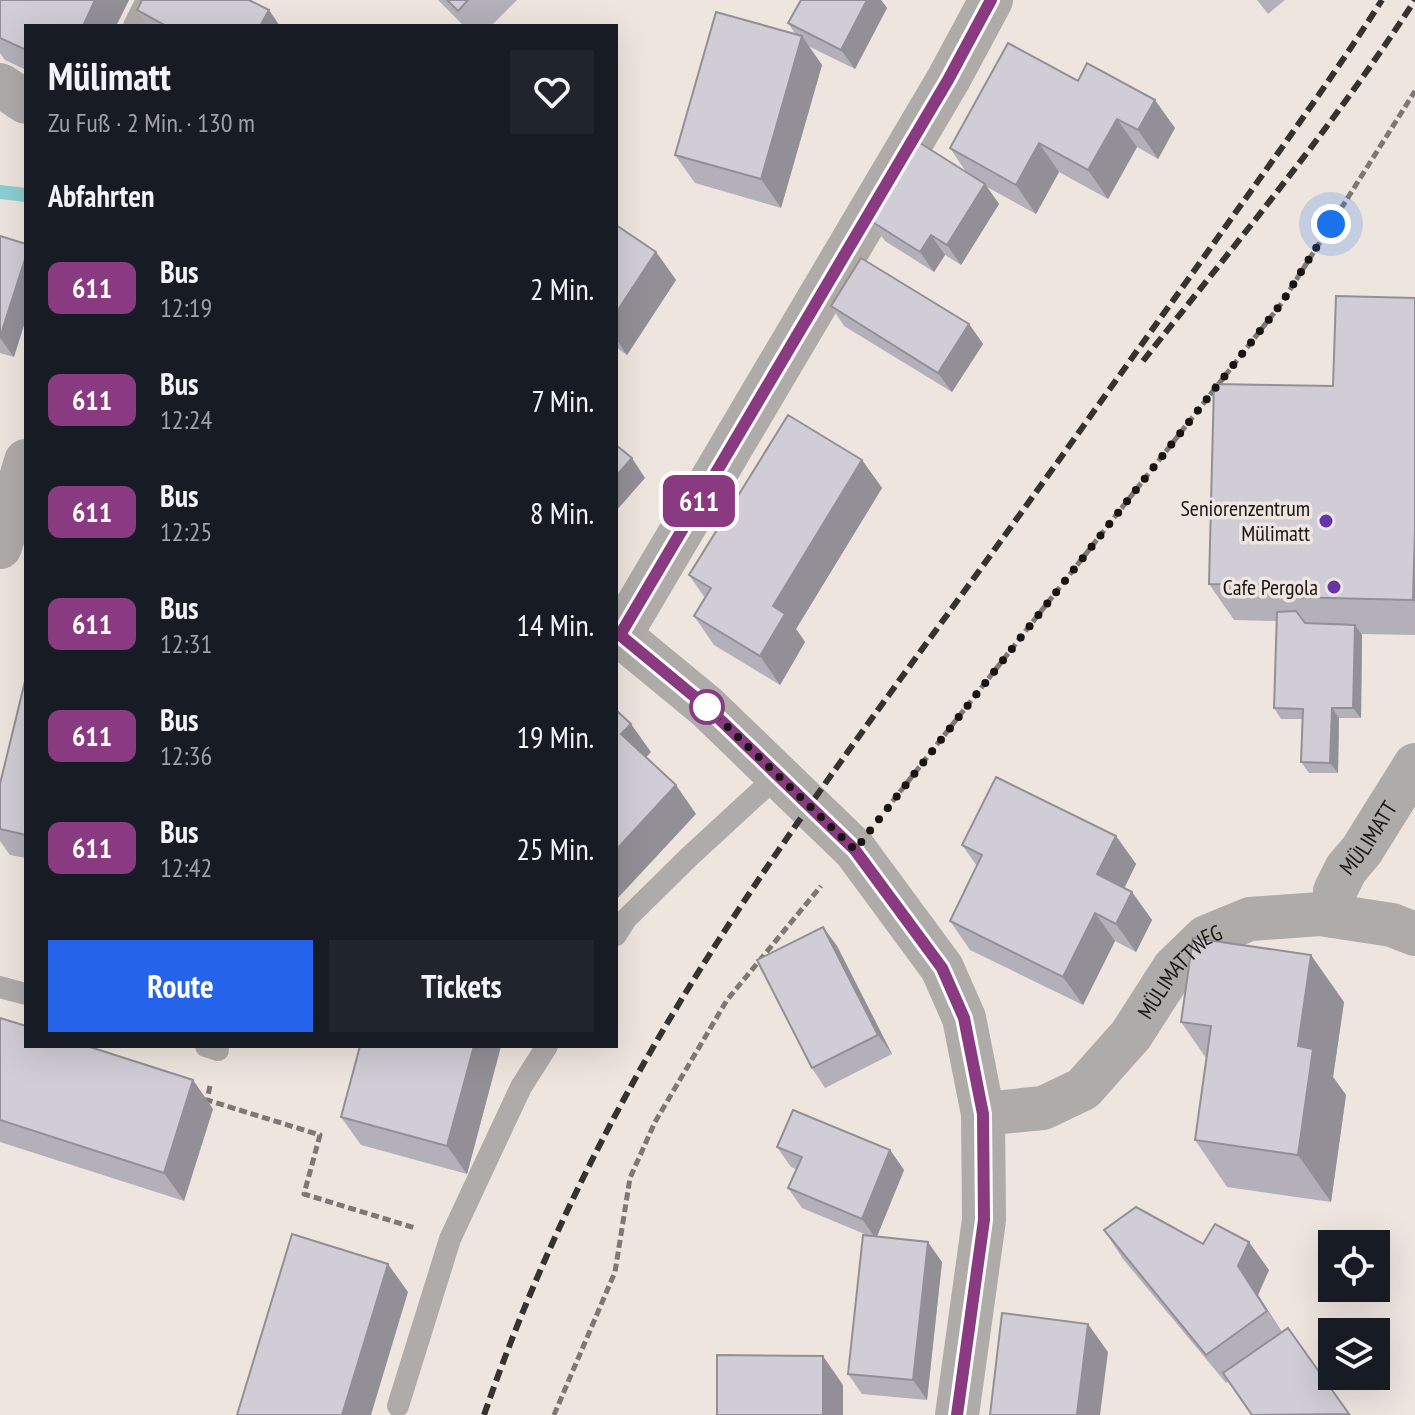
<!DOCTYPE html>
<html lang="de">
<meta charset="utf-8">
<style>
:root{--surface:#171b24;--page:#20242c;--text:#f1f3f6;--muted:#9ea1a6;--accent:#2563eb}
body{margin:0;font-family:"PT Sans Narrow",sans-serif;background:var(--page);color:var(--text);height:100vh;display:flex;flex-direction:column;font-size:30px;white-space:nowrap}
*{box-sizing:border-box;margin:0}
p{font-size:26px;color:var(--muted)}
.icon{flex:none;width:44px;height:44px;fill:none;stroke:currentColor;stroke-width:2;stroke-linecap:round;stroke-linejoin:round}
.map{position:relative;flex:1;overflow:hidden}
.drawer{position:absolute;left:24px;top:24px;width:594px;height:1024px;display:flex;flex-direction:column;background:var(--surface);border-radius:0px;box-shadow:0 8px 32px #0002}
.drawer>*{flex:none}
.badge{padding:0 16px;border-radius:12px;font-size:28px;line-height:52px}
.controls{position:absolute;left:1318px;top:1230px;display:grid;gap:16px}
.controls a{display:grid;place-items:center;width:72px;height:72px;border-radius:0px;background:var(--surface);box-shadow:0 8px 32px #0002;font-size:40px}
.you{position:absolute;width:40px;height:40px;margin:-20px;border:6px solid #fff;border-radius:50%;background:#1a73e8;box-shadow:0 0 0 12px #1a73e833}
.map>.badge{position:absolute;translate:-50% -50%;box-shadow:0 0 0 4px #fff}
h2{padding:0 24px;font-size:30px;line-height:72px}
.round{display:grid;place-items:center;flex:none;width:84px;height:84px;border-radius:0px;background:var(--page)}
.summary{display:flex;align-items:center;justify-content:space-between;height:136px;padding:0 24px}
h1{font-size:38px;font-weight:600;line-height:60px}
.button{display:flex;gap:16px;margin-top:auto;padding:16px 24px}
.button a{flex:1;height:92px;border-radius:0px;background:var(--accent);color:#fff;font-size:32px;font-weight:600;line-height:92px;text-align:center}
.button a+a{background:var(--page);color:var(--text)}
ul{padding:0;list-style:none}
li{display:flex;align-items:center;gap:24px;height:112px;padding:0 24px}
li div{flex:1}
li b{display:block;font-size:30px}
li em{font-style:normal}
li .badge{min-width:88px;font-weight:700;text-align:center}
.map>svg:first-child{display:block}
.lines{fill:none;stroke-linecap:round;stroke-linejoin:round}
.stream{stroke:#8bced1;stroke-width:14}
.path{stroke:#7e7774;stroke-width:5;stroke-dasharray:8 4;stroke-linecap:butt}
.lane{stroke:#afaba8;stroke-width:22}
.street{stroke:#afaba8;stroke-width:44}
.rail{stroke:#36322f;stroke-width:6;stroke-dasharray:12 6;stroke-linecap:butt}
.wall{fill:#b3b0b9}
.shaded-wall{fill:#929096}
.building{fill:#d0cdd7;stroke:#929096;stroke-width:2}
.line-casing{stroke:#fff;stroke-width:18}
.line{stroke:#8a3a80;stroke-width:12}
.walk{stroke:#191513;stroke-width:8;stroke-dasharray:0 14.4}
.poi-dot{fill:#6534ab;stroke:#efe5df;stroke-width:3}
.stop-dot{fill:#fff;stroke:#8a3a80;stroke-width:4}
.labels{text-anchor:middle;dominant-baseline:central;stroke-width:7;stroke-linejoin:round;paint-order:stroke}
.poi-label{font-size:22px;fill:#191513;stroke:#efe5df;text-anchor:end}
.street-label{font-size:22px;fill:#191513;stroke:#efe5df}
</style>
<div class="map">
<svg width="1415" height="1415" viewBox="0 0 1415 1415">
<rect width="100%" height="100%" fill="#efe5df"/>
<g class="lines">
<!-- stream -->
<polyline class="stream" points="0,192 26,195"/>
<!-- path -->
<g class="path">
<polyline points="885,811 1281,304 1415,91"/>
<polyline points="210,1086 207,1100 320,1135 304,1194 415,1228"/>
<polyline points="554,1415 615,1272 630,1178 655,1122 727,1000 821,886"/>
</g>
<!-- lane -->
<g class="lane">
<polyline points="134,26 147,0"/>
<polyline points="616,935 626,919 689,857 778,775"/>
<polyline points="0,987 26,994"/>
<polyline points="206,1046 218,1050"/>
<polyline points="398,1406 450,1239 521,1087 547,1046"/>
</g>
<!-- street -->
<g class="street">
<polyline points="0,85 26,102"/>
<polyline points="0,547 26,461"/>
<polyline points="616,632 707,707 855,850 942,968 964,1018 983,1114 984,1220 957,1415"/>
<polyline points="620,635 948,80 991,0"/>
<path id="s1" d="M1334,916L1335,891L1346,869L1362,850L1415,765"/>
<path id="s2" d="M983,1114L1043,1108L1083,1089L1131,1035L1174,968L1206,937L1250,919L1320,914L1392,925L1415,934"/>
</g>
<!-- rail -->
<g class="rail">
<path d="M1143,361C1236,243 1333,127 1415,0"/>
<path d="M484,1415C530,1282 590,1154 662,1032C742,896 835,769 928,641C1021,514 1112,386 1204,257C1264,172 1326,88 1382,0"/>
</g>
</g>
<!-- wall -->
<g class="wall">
<polygon points="0,0 129,0 116,26 26,26 26,70 5,60 0,53"/>
<polygon points="438,0 517,0 491,26 464,26"/>
<polygon points="801,0 881,0 887,8 855,69 808,46 822,65 781,208 695,183 675,155 796,35 788,23"/>
<polygon points="1257,0 1285,0 1268,14"/>
<polygon points="137,10 280,26 148,26"/>
<polygon points="1078,81 1175,128 1158,159 1137,147 1108,199 1059,172 1036,214 987,187 999,204 961,265 945,255 934,272 885,241 871,221 966,172 950,148"/>
<polygon points="616,225 656,252 676,280 627,355 616,347"/>
<polygon points="0,236 14,357 0,353"/>
<polygon points="1415,298 1415,635 1362,634 1361,718 1339,718 1338,773 1309,773 1301,762 1302,719 1281,719 1274,708 1277,621 1234,620 1209,584 1333,386"/>
<polygon points="831,306 969,324 983,344 952,392 844,326"/>
<polygon points="862,460 882,488 796,629 805,642 780,685 714,645 694,616 705,598 689,575"/>
<polygon points="26,677 26,858 10,855 0,841 0,784"/>
<polygon points="1116,836 1136,864 1124,888 1132,892 1152,920 1136,952 1115,941 1083,1005 970,950 950,921 977,866 962,845"/>
<polygon points="823,927 837,946 892,1054 825,1088 812,1068"/>
<polygon points="1344,1002 1333,1077 1346,1095 1331,1202 1227,1187 1195,1140 1206,1058 1181,1022"/>
<polygon points="0,1018 193,1080 213,1109 184,1201 0,1142"/>
<polygon points="501,1046 467,1174 361,1145 341,1117"/>
<polygon points="777,1147 890,1150 904,1170 877,1236 942,1262 927,1400 862,1394 848,1374 867,1235 802,1208 788,1188 796,1169 791,1167"/>
<polygon points="1104,1230 1203,1244 1269,1270 1258,1295 1282,1332 1288,1328 1350,1415 1252,1415 1229,1381 1226,1383 1123,1259"/>
</g>
<!-- shaded-wall -->
<g class="shaded-wall">
<polygon points="95,0 129,0 116,26 83,26"/>
<polygon points="867,0 881,0 887,8 855,69 841,50"/>
<polygon points="269,10 280,26 260,26"/>
<polygon points="802,36 822,65 781,208 761,179"/>
<polygon points="1155,100 1175,128 1158,159 1138,130"/>
<polygon points="1117,119 1137,147 1108,199 1088,170"/>
<polygon points="1039,143 1059,172 1036,214 1016,185"/>
<polygon points="985,184 999,204 961,265 947,245"/>
<polygon points="931,235 945,255 934,272 920,252"/>
<polygon points="656,252 676,280 627,355 616,339 616,313"/>
<polygon points="26,256 26,319 14,357 0,338"/>
<polygon points="969,324 983,344 952,392 938,373"/>
<polygon points="632,458 645,478 616,511 616,476"/>
<polygon points="862,460 882,488 796,629 805,642 780,685 760,656 773,606"/>
<polygon points="1415,528 1415,603 1413,600"/>
<polygon points="1355,625 1362,635 1361,718 1353,708"/>
<polygon points="1332,708 1339,718 1338,773 1330,763"/>
<polygon points="631,724 651,752 641,763 621,734"/>
<polygon points="676,785 696,814 616,900 616,850"/>
<polygon points="1116,836 1136,864 1117,903 1097,874"/>
<polygon points="1132,892 1152,920 1136,952 1116,924"/>
<polygon points="1095,913 1115,941 1083,1005 1063,977"/>
<polygon points="823,927 837,946 892,1054 878,1035"/>
<polygon points="1311,955 1344,1002 1333,1077 1346,1095 1331,1202 1298,1155 1298,1046"/>
<polygon points="474,1046 501,1046 467,1174 447,1146"/>
<polygon points="193,1080 213,1109 184,1201 164,1173"/>
<polygon points="890,1150 904,1170 876,1239 862,1219"/>
<polygon points="928,1242 942,1262 927,1400 913,1380"/>
<polygon points="1249,1242 1269,1270 1258,1295 1287,1340 1238,1266"/>
<polygon points="388,1264 408,1292 371,1415 342,1415"/>
<polygon points="1088,1324 1108,1352 1100,1415 1078,1415 1077,1414"/>
<polygon points="823,1356 843,1385 843,1415 823,1415"/>
</g>
<!-- building -->
<g class="building">
<polygon points="0,0 95,0 83,26 26,26 26,50 0,38"/>
<polygon points="142,0 249,0 269,10 260,26 166,26 137,10"/>
<polygon points="447,0 468,0 458,11"/>
<polygon points="801,0 867,0 841,50 788,23"/>
<polygon points="716,12 802,36 761,179 675,155"/>
<polygon points="1008,43 1078,81 1087,63 1155,100 1138,130 1117,119 1088,170 1039,143 1016,185 950,148"/>
<polygon points="920,143 985,184 947,245 931,235 920,252 871,221"/>
<polygon points="616,225 656,252 616,313"/>
<polygon points="0,236 26,244 26,256 0,337"/>
<polygon points="861,258 969,324 938,373 831,306"/>
<polygon points="1336,296 1415,298 1415,528 1413,600 1287,597 1287,585 1209,584 1214,384 1333,386"/>
<polygon points="788,415 862,460 773,606 785,614 760,656 694,616 711,588 689,575"/>
<polygon points="616,445 632,458 616,476"/>
<polygon points="1296,611 1305,623 1355,625 1353,708 1332,708 1330,763 1301,762 1303,709 1274,708 1277,612"/>
<polygon points="26,677 26,835 0,829 0,784"/>
<polygon points="616,710 631,724 621,734 676,785 616,850"/>
<polygon points="996,777 1116,836 1097,874 1132,892 1116,924 1095,913 1063,977 950,921 982,855 962,845"/>
<polygon points="823,927 878,1035 812,1068 757,960"/>
<polygon points="1193,938 1311,955 1298,1046 1313,1049 1298,1155 1195,1140 1211,1026 1181,1022"/>
<polygon points="0,1018 26,1026 26,1046 87,1046 193,1080 164,1173 0,1120"/>
<polygon points="360,1046 474,1046 447,1146 341,1117"/>
<polygon points="793,1110 890,1150 862,1219 788,1188 802,1157 777,1147"/>
<polygon points="1136,1207 1203,1244 1215,1224 1249,1242 1238,1266 1267,1311 1206,1355 1104,1230"/>
<polygon points="292,1234 388,1264 342,1415 237,1415"/>
<polygon points="863,1235 928,1242 913,1380 848,1374"/>
<polygon points="1002,1313 1088,1324 1077,1414 1086,1415 990,1415"/>
<polygon points="1288,1328 1349,1414 1252,1415 1223,1373"/>
<polygon points="717,1355 823,1356 823,1415 717,1415"/>
</g>
<g class="lines">
<defs>
<polyline id="line" points="957,1415 984,1220 983,1114 964,1018 942,968 855,850 707,707 620,635 948,80 991,0"/>
</defs>
<!-- line casing -->
<use href="#line" class="line-casing"/>
<!-- line -->
<use href="#line" class="line"/>
<!-- walk -->
<polyline class="walk" points="707,707 855,850 1281,304 1331,224"/>
</g>
<!-- markers -->
<g class="poi-dot">
<circle cx="1326" cy="521" r="8"/>
<circle cx="1334" cy="587" r="8"/>
</g>
<circle class="stop-dot" cx="707" cy="707" r="16"/>
<g class="labels">
<!-- poi labels -->
<g class="poi-label">
<text x="1310" y="508">Seniorenzentrum<tspan x="1310" dy="25">Mülimatt</tspan></text>
<text x="1318" y="587">Cafe Pergola</text>
</g>
<!-- street labels -->
<g class="street-label">
<text stroke="none"><textPath href="#s1" startOffset="88">MÜLIMATT</textPath></text>
<text stroke="none"><textPath href="#s2" startOffset="258">MÜLIMATTWEG</textPath></text>
</g>
</g>
</svg>
<div class="controls">
<a><svg class="icon" aria-label="locate" viewBox="0 0 24 24"><circle cx="12" cy="12" r="6"/><path d="M12 2v4M12 18v4M2 12h4M18 12h4"/></svg></a>
<a><svg class="icon" aria-label="layers" viewBox="0 0 24 24"><path d="M12 4l9 5-9 5-9-5zM3 14l9 5 9-5"/></svg></a>
</div>
<div class="you" style="left:1331px;top:224px"></div>
<b class="badge" style="left:699px;top:501px;background:#8a3a80;color:#fff">611</b>
<section class="drawer">
<div class="summary"><div><h1>Mülimatt</h1><p>Zu Fuß · 2 Min. · 130 m</p></div><a class="round"><svg class="icon" aria-label="heart" viewBox="0 0 24 24"><path d="M12 20l-8-8c-3-5 5-10 8-4 3-6 11-1 8 4z"/></svg></a></div>
<h2>Abfahrten</h2>
<ul>
<li><span class="badge" style="background:#8a3a80;color:#fff">611</span><div><b>Bus</b><p>12:19</p></div><em>2 Min.</em></li>
<li><span class="badge" style="background:#8a3a80;color:#fff">611</span><div><b>Bus</b><p>12:24</p></div><em>7 Min.</em></li>
<li><span class="badge" style="background:#8a3a80;color:#fff">611</span><div><b>Bus</b><p>12:25</p></div><em>8 Min.</em></li>
<li><span class="badge" style="background:#8a3a80;color:#fff">611</span><div><b>Bus</b><p>12:31</p></div><em>14 Min.</em></li>
<li><span class="badge" style="background:#8a3a80;color:#fff">611</span><div><b>Bus</b><p>12:36</p></div><em>19 Min.</em></li>
<li><span class="badge" style="background:#8a3a80;color:#fff">611</span><div><b>Bus</b><p>12:42</p></div><em>25 Min.</em></li>
</ul>
<div class="button"><a>Route</a><a>Tickets</a></div>
</section>
</div>
